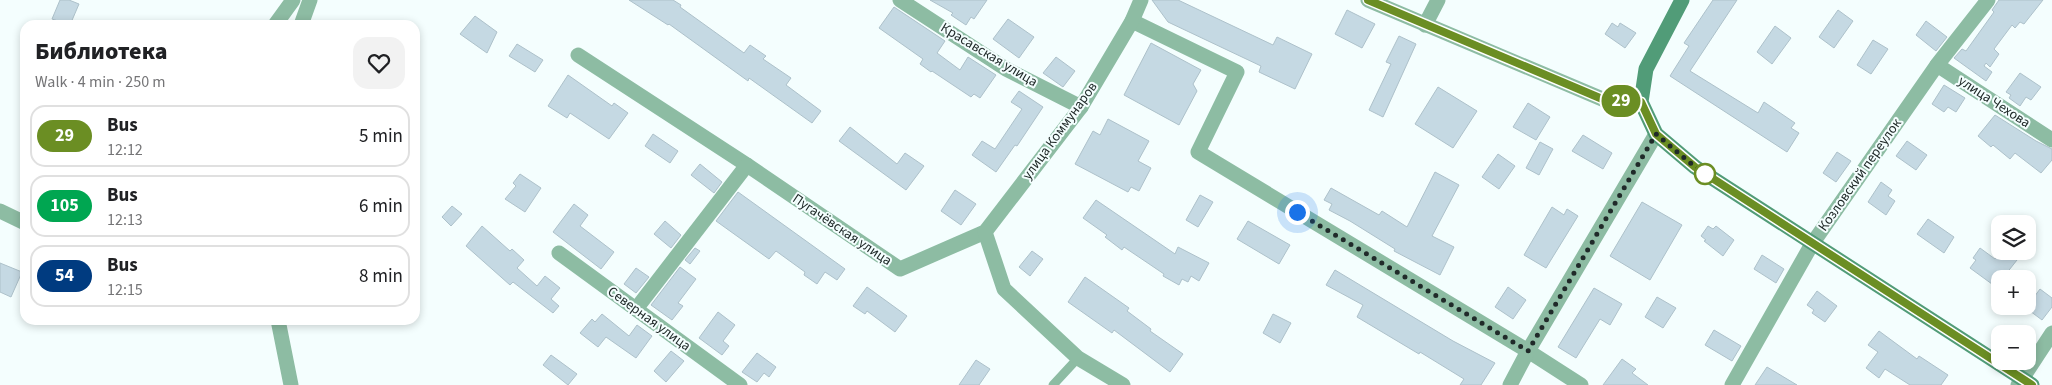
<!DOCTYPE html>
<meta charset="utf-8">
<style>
:root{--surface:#fff;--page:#f2f2f2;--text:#202124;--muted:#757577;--line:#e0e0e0}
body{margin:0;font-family:"Source Sans 3",sans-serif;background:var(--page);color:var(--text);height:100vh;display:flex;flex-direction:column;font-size:19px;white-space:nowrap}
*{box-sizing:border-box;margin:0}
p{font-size:16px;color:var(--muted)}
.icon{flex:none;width:28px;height:28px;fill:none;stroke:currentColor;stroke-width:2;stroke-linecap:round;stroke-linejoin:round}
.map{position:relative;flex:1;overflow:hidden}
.panel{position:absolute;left:20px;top:20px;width:400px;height:305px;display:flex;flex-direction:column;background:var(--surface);border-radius:15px;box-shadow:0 2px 8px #0003}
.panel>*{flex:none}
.badge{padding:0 10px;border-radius:16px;font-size:18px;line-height:32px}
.fabs{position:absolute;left:1991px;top:215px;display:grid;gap:10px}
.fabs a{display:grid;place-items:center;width:45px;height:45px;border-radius:10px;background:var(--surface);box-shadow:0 2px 8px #0003;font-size:25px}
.you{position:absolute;width:25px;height:25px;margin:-12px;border:4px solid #fff;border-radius:50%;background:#1a73e8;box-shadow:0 0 0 8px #1a73e833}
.map>.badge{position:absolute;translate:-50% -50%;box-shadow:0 0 0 2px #fff}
.round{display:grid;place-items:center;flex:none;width:52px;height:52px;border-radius:15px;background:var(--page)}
.headline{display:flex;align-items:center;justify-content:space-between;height:85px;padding:0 15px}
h1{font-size:24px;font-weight:800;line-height:38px}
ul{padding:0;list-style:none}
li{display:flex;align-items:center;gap:15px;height:62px;margin:0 10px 8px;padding:0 5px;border:2px solid var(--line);border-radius:15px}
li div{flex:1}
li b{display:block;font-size:19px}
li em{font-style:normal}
li .badge{min-width:55px;font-weight:700;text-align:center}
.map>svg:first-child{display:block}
.building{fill:#c5d9e3;stroke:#adc1ca}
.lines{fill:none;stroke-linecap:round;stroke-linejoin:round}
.service{stroke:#8dbca3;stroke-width:9}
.minor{stroke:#8dbca3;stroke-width:15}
.tertiary{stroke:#8dbca3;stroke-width:15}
.secondary{stroke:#519c78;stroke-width:15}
.line-casing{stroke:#fff;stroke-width:11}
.line{stroke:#6b8e23;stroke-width:8}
.walk{stroke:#202a29;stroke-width:5;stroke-dasharray:0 9}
.stop-dot{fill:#fff;stroke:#6b8e23;stroke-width:2.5}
.labels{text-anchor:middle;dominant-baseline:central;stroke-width:4;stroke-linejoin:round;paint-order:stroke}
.street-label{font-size:14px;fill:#202a29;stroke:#f4fefe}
</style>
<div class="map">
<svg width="2052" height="385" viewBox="0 0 2052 385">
<rect width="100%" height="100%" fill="#f4fefe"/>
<!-- building -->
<g class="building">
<polygon points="60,0 69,0 79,4 70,25 52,19"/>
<polygon points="629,0 673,0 681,5 680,7 744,53 750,45 766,56 763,59 791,78 786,85 821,111 812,123 749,78 748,81 669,24 668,25"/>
<polygon points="930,0 987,0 974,19 971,17 966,25 951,15 953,13"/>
<polygon points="1152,0 1178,0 1273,45 1277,37 1312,54 1295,89 1259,72 1261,66 1168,22"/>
<polygon points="1713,0 1737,0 1690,71 1758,113 1764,102 1795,123 1791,128 1799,133 1787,152 1670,76 1689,46 1684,43"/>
<polygon points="1999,0 2043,0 2024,24 2020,22 2015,28 2012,25 1994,49 1999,54 1990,67 1986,63 1984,66 1992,72 1986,81 1954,58 1962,49 1966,51 1994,12 1992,10"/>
<polygon points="894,7 945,41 937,53 960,70 968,57 996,75 980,98 974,94 971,97 932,71 931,72 920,64 923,59 879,28"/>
<polygon points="1347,10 1375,24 1362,48 1335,34"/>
<polygon points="1838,10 1853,21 1834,48 1819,37"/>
<polygon points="475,16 497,32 487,53 460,34"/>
<polygon points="1008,19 1034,37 1019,58 993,39"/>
<polygon points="1926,21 1947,37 1936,51 1916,35"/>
<polygon points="1612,23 1618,27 1620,23 1636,33 1625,48 1605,34"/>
<polygon points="1775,26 1791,38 1772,64 1757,52"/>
<polygon points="1399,36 1416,44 1383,117 1369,110 1391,64 1386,62"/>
<polygon points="1873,40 1888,49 1871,74 1857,65"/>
<polygon points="1151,43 1201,70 1193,84 1197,91 1179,125 1124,95"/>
<polygon points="517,44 543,60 535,72 509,56"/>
<polygon points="1056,57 1075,71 1063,87 1043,73"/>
<polygon points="2020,73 2041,87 2031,100 2026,97 2020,106 2009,98 2011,95 2006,92"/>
<polygon points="568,75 612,106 614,103 628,113 609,139 570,113 567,118 548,106"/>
<polygon points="1944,85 1965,98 1956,112 1948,107 1944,112 1932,104"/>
<polygon points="1438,87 1477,111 1453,148 1415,124"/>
<polygon points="1019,91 1043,107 1017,146 1015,145 996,172 972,155 982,141 995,149 1022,109 1011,102"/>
<polygon points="1528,103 1550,117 1536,140 1513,127"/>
<polygon points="1995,115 2036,141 2052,149 2052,160 2041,173 2015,153 2010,159 1993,145 1991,147 1978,136"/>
<polygon points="1108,119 1149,141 1138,161 1151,168 1139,191 1131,187 1128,192 1075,164 1093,131 1100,135"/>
<polygon points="850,127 897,164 905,153 924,166 906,190 839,141"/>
<polygon points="653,134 678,151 670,163 645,146"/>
<polygon points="1583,135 1612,153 1603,169 1572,151"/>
<polygon points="1907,141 1927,155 1916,170 1896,156"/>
<polygon points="1540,142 1553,149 1539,175 1526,168"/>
<polygon points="1837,152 1851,161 1836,182 1823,173"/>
<polygon points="1498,154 1515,166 1499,189 1482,177"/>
<polygon points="700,164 722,182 714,193 691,175"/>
<polygon points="1435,172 1459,185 1432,236 1454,247 1440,275 1394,251 1395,249 1350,221 1329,210 1332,204 1324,200 1331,188 1379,215 1382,211 1407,227"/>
<polygon points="520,174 541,188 525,212 505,199 516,186 513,183"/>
<polygon points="1881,182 1892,190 1888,196 1895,201 1886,215 1868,202"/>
<polygon points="955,190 976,204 961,225 941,211"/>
<polygon points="738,192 845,269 837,280 825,272 817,284 804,275 805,272 776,251 769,259 716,221"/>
<polygon points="1200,195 1213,202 1198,227 1186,220"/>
<polygon points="1096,200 1175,254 1178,247 1209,263 1199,281 1191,276 1188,282 1182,279 1179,285 1163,276 1164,274 1124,247 1122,250 1105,237 1107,235 1083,218"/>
<polygon points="1642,202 1682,225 1650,280 1610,256"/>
<polygon points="574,204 588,215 580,226 614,252 601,269 553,232"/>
<polygon points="452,206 462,214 451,226 442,217"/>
<polygon points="1552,207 1564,215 1567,209 1578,216 1546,268 1524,255"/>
<polygon points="1928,219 1954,237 1944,253 1917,234"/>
<polygon points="665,221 681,235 671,248 654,234"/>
<polygon points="1248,221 1290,245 1279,264 1237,239"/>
<polygon points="482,226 510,251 512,249 524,260 517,268 537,286 545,276 560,288 551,299 559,306 553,313 513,282 510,285 466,246"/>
<polygon points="1708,226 1713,229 1716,226 1734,240 1723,256 1704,241 1706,240 1701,236"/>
<polygon points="695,248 700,251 690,264 685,260"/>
<polygon points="1980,248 1995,259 2000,251 2005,251 2017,260 2002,279 2000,279 1996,287 1970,268 1976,260 1973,258"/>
<polygon points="1032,251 1043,259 1030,276 1019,267"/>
<polygon points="1762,255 1784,269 1776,283 1754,269"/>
<polygon points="0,263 22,272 11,297 0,292"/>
<polygon points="680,267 696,279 678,303 683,306 672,320 651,305"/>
<polygon points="636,268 649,277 636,293 624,284"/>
<polygon points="1335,270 1453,341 1495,363 1481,385 1460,385 1464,379 1420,352 1419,354 1357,317 1363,305 1326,285"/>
<polygon points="1085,277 1129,308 1127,311 1151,329 1150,331 1183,354 1170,372 1114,330 1112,333 1068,302"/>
<polygon points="867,287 907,316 895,332 867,311 865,314 853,306"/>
<polygon points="1508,287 1526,300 1513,319 1495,307"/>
<polygon points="1594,288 1622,304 1610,325 1600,319 1576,358 1558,347"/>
<polygon points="2040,289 2052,298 2052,307 2042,320 2026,308"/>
<polygon points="1817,291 1837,306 1825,322 1812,313 1814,310 1807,305"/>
<polygon points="1657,297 1676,308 1663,328 1645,317"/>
<polygon points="718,312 735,325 723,341 729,346 722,355 699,338"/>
<polygon points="602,314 629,336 637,325 652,336 636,358 606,337 598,347 580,333 592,319 595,322"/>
<polygon points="1273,314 1291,323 1280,343 1263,333"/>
<polygon points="1714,330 1741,346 1732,361 1705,345"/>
<polygon points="1879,331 1917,359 1919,356 1948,375 1941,385 1910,385 1885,369 1879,378 1866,368 1878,352 1868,345"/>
<polygon points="671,351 684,361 666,382 654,371"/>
<polygon points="757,353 776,367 769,377 764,373 757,382 742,372"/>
<polygon points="551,355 577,374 568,385 543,365"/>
<polygon points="1622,359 1636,369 1632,373 1648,385 1603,385"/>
<polygon points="976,360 990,369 979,385 959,385"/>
<polygon points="1767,367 1797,385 1755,385"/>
</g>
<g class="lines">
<!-- service -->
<polyline class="service" points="1053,385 1078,358"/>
<!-- minor -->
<g class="minor">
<polyline points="900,0 1006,69 1081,107"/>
<polyline points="1132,21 1237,72 1198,152 1528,351 1581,385"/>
<polyline points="275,25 293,0"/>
<polyline points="301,25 310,0"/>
<polyline points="1425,25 1438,0"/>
<polyline points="578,55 747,165 900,269 985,232 1081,107 1132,21 1141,0"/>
<polyline points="1937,65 2052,140"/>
<polyline points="0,211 25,223"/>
<polyline points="985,232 1004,289 1078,358 1123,385"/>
<polyline points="559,253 740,385"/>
<polyline points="636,309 747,165"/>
<polyline points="278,320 291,385"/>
<polyline points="1510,385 1528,351 1656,134"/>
<polyline points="1732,385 1812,244 1937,65 1988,0"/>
<polyline points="2018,385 2052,333"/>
</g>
<!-- tertiary -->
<polyline class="tertiary" points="1368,0 1607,101 1641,102"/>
<!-- secondary -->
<polyline class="secondary" points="1682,0 1646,69 1641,102 1656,134 1695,167 2032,385"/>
</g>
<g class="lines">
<defs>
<polyline id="line" points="1368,0 1607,101 1641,102 1656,134 1695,167 2032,385"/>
</defs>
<!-- line casing -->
<use href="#line" class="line-casing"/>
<!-- line -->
<use href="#line" class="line"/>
<!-- walk -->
<polyline class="walk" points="1297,212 1528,351 1656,134 1695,167 1710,177 1705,174"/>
</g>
<!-- markers -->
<circle class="stop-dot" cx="1705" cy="174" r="10"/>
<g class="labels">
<!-- street labels -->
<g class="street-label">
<text transform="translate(989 55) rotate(31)">Красавская улица</text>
<text transform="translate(1994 102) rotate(33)">улица Чехова</text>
<text transform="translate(1060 131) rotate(-54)">улица Коммунаров</text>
<text transform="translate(1860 175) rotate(-55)">Козловский переулок</text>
<text transform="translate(842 230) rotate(34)">Пугачёвская улица</text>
<text transform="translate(649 319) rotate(36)">Северная улица</text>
</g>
</g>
</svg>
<div class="fabs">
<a><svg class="icon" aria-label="layers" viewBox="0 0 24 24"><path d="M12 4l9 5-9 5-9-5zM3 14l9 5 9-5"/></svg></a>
<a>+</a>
<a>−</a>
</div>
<div class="you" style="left:1297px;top:212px"></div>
<b class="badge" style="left:1621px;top:101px;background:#6b8e23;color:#fff">29</b>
<section class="panel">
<div class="headline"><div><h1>Библиотека</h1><p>Walk · 4 min · 250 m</p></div><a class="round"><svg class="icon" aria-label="heart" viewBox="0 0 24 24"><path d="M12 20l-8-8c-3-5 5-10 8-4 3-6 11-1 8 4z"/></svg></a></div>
<ul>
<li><span class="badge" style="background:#6b8e23;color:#fff">29</span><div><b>Bus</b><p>12:12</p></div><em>5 min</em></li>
<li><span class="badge" style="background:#00a651;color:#fff">105</span><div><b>Bus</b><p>12:13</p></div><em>6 min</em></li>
<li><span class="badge" style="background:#003b80;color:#fff">54</span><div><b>Bus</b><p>12:15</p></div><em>8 min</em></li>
</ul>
</section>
</div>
